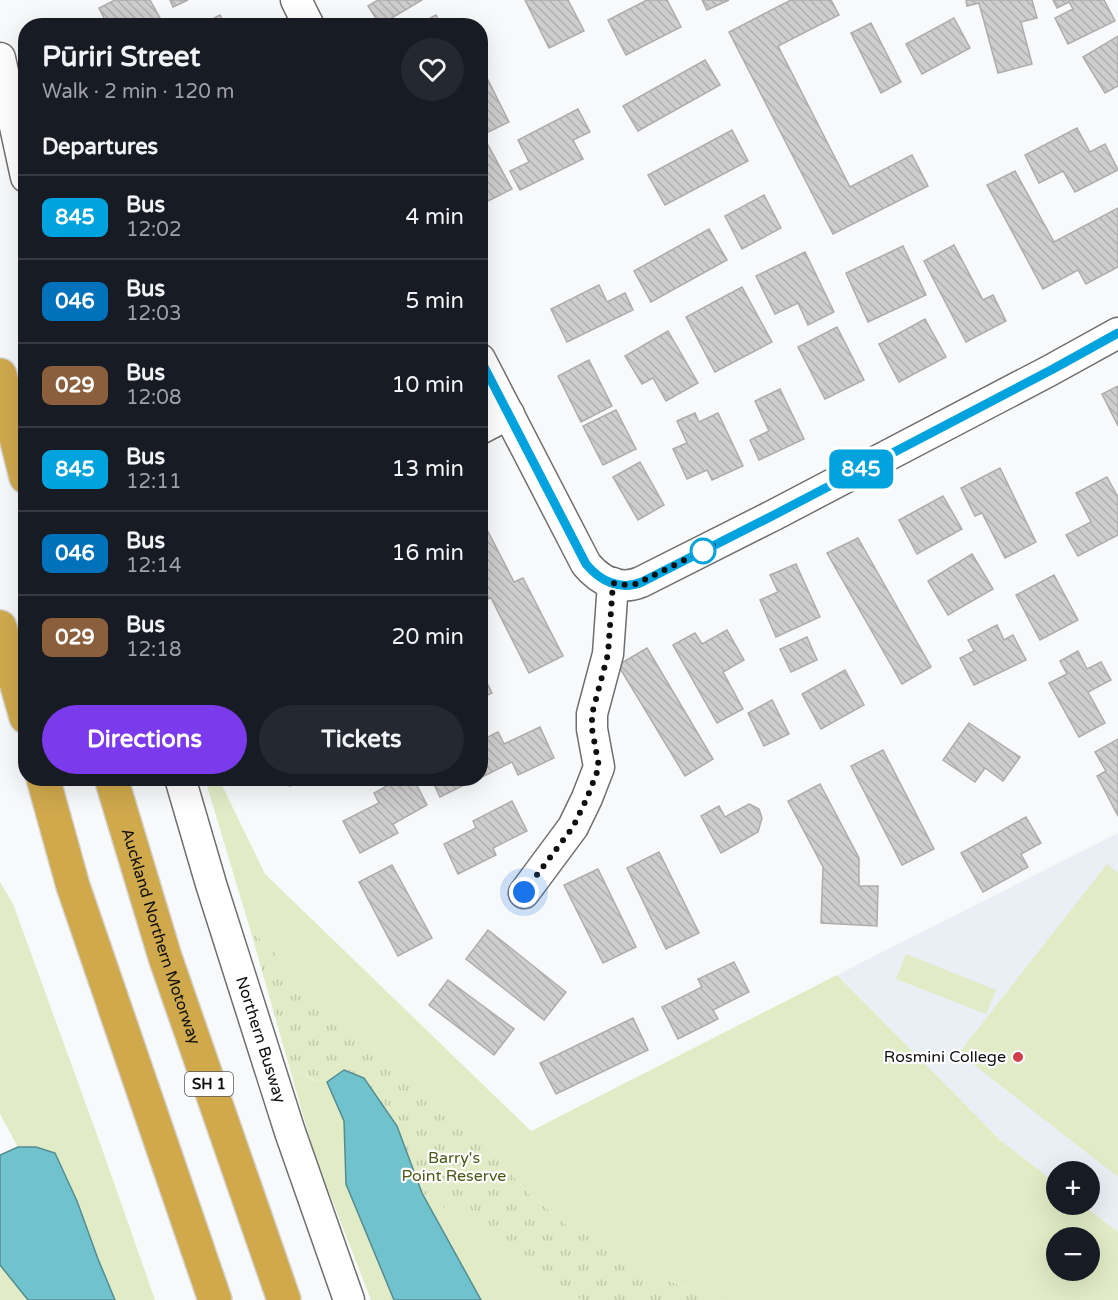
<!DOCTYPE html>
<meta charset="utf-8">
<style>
:root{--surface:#171b24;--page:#242831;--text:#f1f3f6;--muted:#9ea1a6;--line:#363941;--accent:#7c3aed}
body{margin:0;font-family:"Varela Round",sans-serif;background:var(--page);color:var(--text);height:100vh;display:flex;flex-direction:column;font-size:22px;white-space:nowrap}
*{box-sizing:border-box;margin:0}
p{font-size:20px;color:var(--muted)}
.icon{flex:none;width:33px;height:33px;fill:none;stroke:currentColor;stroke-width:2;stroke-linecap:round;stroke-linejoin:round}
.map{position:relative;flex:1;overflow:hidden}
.panel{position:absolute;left:18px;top:18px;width:470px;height:768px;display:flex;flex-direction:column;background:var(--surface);border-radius:24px;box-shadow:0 6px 24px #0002}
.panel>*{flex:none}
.badge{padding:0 12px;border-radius:9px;font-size:21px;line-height:39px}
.fabs{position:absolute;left:1046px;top:1161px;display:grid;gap:12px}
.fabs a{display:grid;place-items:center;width:54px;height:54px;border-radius:50%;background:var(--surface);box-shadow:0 6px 24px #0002;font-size:30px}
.you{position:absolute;width:30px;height:30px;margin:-15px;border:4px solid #fff;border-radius:50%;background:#1a73e8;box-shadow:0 0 0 9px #1a73e833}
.map>.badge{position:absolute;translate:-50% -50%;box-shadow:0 0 0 3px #fff}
h2{padding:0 24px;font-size:22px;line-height:54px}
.round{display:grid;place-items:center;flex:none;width:63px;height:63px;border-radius:32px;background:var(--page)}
.overview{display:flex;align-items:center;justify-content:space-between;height:102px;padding:0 24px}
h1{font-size:28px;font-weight:800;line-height:45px}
.button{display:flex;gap:12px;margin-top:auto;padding:12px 24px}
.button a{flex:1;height:69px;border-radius:36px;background:var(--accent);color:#fff;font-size:24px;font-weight:800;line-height:69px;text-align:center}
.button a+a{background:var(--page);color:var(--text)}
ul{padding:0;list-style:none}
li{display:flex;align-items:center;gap:18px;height:84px;padding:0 24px;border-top:2px solid var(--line)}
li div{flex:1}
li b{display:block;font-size:22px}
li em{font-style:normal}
li .badge{min-width:66px;font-weight:700;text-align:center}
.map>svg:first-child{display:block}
.built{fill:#eaeef5}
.grass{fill:#e1ecc6;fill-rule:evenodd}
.park{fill:url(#park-tufts)}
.water{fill:#70c2cc;stroke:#538c93;stroke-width:1.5}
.building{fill:url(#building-back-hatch);stroke:#aeacad;stroke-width:1.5}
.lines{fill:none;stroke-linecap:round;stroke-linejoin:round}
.minor-casing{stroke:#6f6f70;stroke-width:33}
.highway-casing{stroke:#d4d4d4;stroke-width:36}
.minor{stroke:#fff;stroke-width:30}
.highway{stroke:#d0a94d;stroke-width:33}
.line-casing{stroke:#fff;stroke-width:14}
.line{stroke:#00a3de;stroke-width:9}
.walk{stroke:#0f0f0f;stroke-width:6;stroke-dasharray:0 10.8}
.stop-dot{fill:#fff;stroke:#00a3de;stroke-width:3}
.poi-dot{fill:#cf3f4d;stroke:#fff;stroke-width:2}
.labels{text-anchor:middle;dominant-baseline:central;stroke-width:4.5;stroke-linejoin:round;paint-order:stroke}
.shield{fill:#fff;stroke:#575757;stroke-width:1.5}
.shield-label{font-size:15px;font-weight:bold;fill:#0f0f0f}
.street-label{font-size:16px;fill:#0f0f0f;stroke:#fff}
.poi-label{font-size:16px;fill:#0f0f0f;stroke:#fff;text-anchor:end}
.park-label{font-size:16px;fill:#4c5919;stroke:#fff}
</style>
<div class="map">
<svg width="1118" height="1300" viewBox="0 0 1118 1300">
<defs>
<pattern id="park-tufts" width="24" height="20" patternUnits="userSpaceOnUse" patternTransform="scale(1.5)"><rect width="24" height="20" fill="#e1ecc6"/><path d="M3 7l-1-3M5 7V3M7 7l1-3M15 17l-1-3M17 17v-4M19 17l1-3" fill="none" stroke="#c0c9a9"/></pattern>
<pattern id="building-back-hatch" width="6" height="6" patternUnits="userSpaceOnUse" patternTransform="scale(1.5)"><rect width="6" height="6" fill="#cfcece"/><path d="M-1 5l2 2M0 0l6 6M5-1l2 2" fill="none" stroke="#b1b0b0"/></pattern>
</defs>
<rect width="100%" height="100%" fill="#f8f9fa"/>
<!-- built -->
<polygon class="built" points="1118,833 1118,1232 1083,1205 1089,1204 1089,1172 1056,1172 1056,1183 1000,1140 837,975"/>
<!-- grass -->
<g class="grass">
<path d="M205,779H219L265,874L531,1131L837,975L1000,1140L1056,1183V1204L1083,1205L1118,1232V1300H723L657,1277L620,1247L565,1224L526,1191L464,1119L355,1033L250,929ZM1056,1238H1089V1270H1056Z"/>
<polygon points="1107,864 1118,873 1118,1177 959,1053"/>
<polygon points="0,882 13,904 100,1143 155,1300 115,1300 98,1259 77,1201 66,1176 36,1147 18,1147 0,1114"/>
<polygon points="906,954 996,990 986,1014 896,979"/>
<polygon points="289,1066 313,1080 327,1082 344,1121 346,1184 394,1300 371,1300 315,1156"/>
<polygon points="422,1193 582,1300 481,1300"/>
<polygon points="0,1265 28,1300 0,1300"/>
</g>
<!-- park -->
<polygon class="park" points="250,929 355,1033 464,1119 526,1191 565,1224 620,1247 657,1277 723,1300 582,1300 422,1193 397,1126 344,1070 327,1082 314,1080 289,1066"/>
<!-- water -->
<g class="water">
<polygon points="344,1070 364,1078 397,1126 422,1193 481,1300 394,1300 346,1184 344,1121 327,1082"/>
<polygon points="18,1147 36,1147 55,1153 77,1201 98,1259 115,1300 28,1300 0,1265 0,1155"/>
</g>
<!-- building -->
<g class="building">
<polygon points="115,0 150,0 160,18 146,26 108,26 99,8"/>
<polygon points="170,0 188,0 173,7"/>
<polygon points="378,0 422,0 380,25 368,6"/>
<polygon points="525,0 568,0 584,31 549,48"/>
<polygon points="647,0 667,0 681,27 626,55 608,20"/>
<polygon points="702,0 729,0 707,10"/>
<polygon points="791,0 831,0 839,15 778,46 850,187 912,155 928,186 833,234 729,32"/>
<polygon points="966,0 1032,0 1037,18 1021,22 1032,64 998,73 979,3 967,6"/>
<polygon points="1053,0 1104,0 1115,21 1068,44 1055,18 1073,9 1069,2 1057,8"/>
<polygon points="220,15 226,26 199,26"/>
<polygon points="436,15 442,26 415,26"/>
<polygon points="954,18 970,48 922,74 906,44"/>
<polygon points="871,23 901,82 881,93 851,33"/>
<polygon points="1118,36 1118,86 1105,93 1083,57"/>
<polygon points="705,60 720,85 638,131 623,106"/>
<polygon points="481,66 509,122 480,136 480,67"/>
<polygon points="578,109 590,132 573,140 583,159 520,190 510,171 529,162 518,140"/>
<polygon points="1077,128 1090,152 1105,144 1118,170 1075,192 1063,171 1039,183 1025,155"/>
<polygon points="732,130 748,161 665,205 648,175"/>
<polygon points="488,145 512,189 480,205 480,149"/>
<polygon points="1015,171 1054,242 1118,208 1118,267 1086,284 1078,270 1043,289 987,185"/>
<polygon points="764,195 781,228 742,249 725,216"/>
<polygon points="709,229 727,260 651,302 634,271"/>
<polygon points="954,245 983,300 993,295 1006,321 966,342 924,261"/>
<polygon points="903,246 926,295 868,322 846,273"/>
<polygon points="805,252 834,312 808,325 798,303 775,314 756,276"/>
<polygon points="599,285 607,302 625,293 633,310 567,342 551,309"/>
<polygon points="742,287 772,342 715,372 686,317"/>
<polygon points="925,319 946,357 899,382 879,344"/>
<polygon points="837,327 864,380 825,399 798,347"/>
<polygon points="668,331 698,383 666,401 653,378 642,384 625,356"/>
<polygon points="589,360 612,406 581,422 558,376"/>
<polygon points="1118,386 1118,426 1102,394"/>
<polygon points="780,389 804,439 759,460 750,440 769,431 755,401"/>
<polygon points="616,410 636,449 603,465 583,426"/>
<polygon points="695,413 699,422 718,413 743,466 712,480 707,470 687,479 673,449 687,443 677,421"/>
<polygon points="640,462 664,505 638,520 613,477"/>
<polygon points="1000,468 1036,542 1005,558 982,513 975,516 961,488"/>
<polygon points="1107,477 1118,497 1118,535 1078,556 1066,535 1091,522 1076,493"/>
<polygon points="943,496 962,529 917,554 899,520"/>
<polygon points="480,516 514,582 523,578 563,656 529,673 491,598 485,600 480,590"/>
<polygon points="858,538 931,667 902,684 827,553"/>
<polygon points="972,554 993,589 948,615 928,581"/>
<polygon points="796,564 820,617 776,637 760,600 778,592 770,575"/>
<polygon points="1054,575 1078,620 1040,640 1016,595"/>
<polygon points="997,625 1004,640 1013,635 1026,660 974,685 960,658 974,651 968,640"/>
<polygon points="727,630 744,660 723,672 743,709 717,723 673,645 695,633 702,644"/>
<polygon points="807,637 817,660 791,672 780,649"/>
<polygon points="647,648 713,759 685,776 618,665"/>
<polygon points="1078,651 1087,669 1101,662 1111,680 1088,692 1105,723 1079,737 1049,683 1067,674 1060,661"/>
<polygon points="480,669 492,693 480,699"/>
<polygon points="845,670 864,705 821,729 802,694"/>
<polygon points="772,700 789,734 764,746 748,713"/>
<polygon points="969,723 1020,757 1003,781 985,768 975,782 943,760"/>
<polygon points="540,727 554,758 518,775 512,762 480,778 480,741 498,732 504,744"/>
<polygon points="1118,739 1118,816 1097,776 1106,771 1095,752"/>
<polygon points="883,750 934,849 902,865 851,766"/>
<polygon points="267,778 292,778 290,786"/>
<polygon points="401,778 413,778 427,805 393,824 398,833 360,853 343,821 379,803 374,793"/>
<polygon points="431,778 478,778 440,797"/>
<polygon points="820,784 859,858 859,886 878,886 877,926 821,923 823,867 788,801"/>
<polygon points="512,801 527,831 493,848 496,855 458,874 444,844 476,828 473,821"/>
<polygon points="749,804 759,809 762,818 758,832 721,853 701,816 719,806 725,817"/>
<polygon points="1026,817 1041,843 1021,854 1028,867 983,892 961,853"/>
<polygon points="659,852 699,933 666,949 627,868"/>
<polygon points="392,865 432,938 398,956 359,882"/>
<polygon points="598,869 636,947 603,963 564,885"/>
<polygon points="488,930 566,992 544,1020 466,959"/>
<polygon points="734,962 749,992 713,1010 718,1019 678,1039 662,1007 702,987 698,979"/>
<polygon points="448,980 514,1029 494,1055 429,1005"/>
<polygon points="633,1018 648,1050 556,1094 540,1063"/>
</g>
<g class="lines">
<defs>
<g id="minor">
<polyline points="296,0 309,26"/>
<polyline points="0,58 26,177"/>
<path d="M480,359L586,564C600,581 620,591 641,582L774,515L1049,371L1118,333"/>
<polyline points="480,429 509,414"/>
<path id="s1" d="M180,778L211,884L290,1132L349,1300"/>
<polyline points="524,893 573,827 587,798 599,767 592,729 592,714 608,654 613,583"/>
</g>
<g id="highway">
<polyline points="0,375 26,477"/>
<polyline points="0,627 26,717"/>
<polyline points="43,778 73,886 215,1300"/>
<path id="s2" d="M111,778L165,957L284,1300"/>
</g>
</defs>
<!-- minor casing -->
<use href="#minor" class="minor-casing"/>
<!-- highway casing -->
<use href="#highway" class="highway-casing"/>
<!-- minor -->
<use href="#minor" class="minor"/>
<!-- highway -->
<use href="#highway" class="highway"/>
</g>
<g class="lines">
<defs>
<path id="line" d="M480,359L586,564C600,581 620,591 642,582L774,515L1053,369L1118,333"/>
</defs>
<!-- line casing -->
<use href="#line" class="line-casing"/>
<!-- line -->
<use href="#line" class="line"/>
<!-- walk -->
<polyline class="walk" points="524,892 573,827 587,798 599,767 592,729 592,714 608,654 613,583 622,585 636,584 713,546 703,551"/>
</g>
<!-- markers -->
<circle class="stop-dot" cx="703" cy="551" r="12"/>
<circle class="poi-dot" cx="1018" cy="1057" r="6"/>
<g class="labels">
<!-- shield labels -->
<rect class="shield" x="185" y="1072" width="48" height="24" rx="4.5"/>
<g class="shield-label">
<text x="209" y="1084">SH 1</text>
</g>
<!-- street labels -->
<g class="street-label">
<text stroke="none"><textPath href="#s2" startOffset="166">Auckland Northern Motorway</textPath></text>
<text stroke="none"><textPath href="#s1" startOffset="274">Northern Busway</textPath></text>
</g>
<!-- poi labels -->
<g class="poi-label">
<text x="1006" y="1057">Rosmini College</text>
</g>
<!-- park labels -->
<g class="park-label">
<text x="454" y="1158">Barry's<tspan x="454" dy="18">Point Reserve</tspan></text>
</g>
</g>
</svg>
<div class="fabs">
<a>+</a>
<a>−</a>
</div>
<div class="you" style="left:524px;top:892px"></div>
<b class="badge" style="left:861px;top:469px;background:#00a3de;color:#fff">845</b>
<section class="panel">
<div class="overview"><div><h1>Pūriri Street</h1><p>Walk · 2 min · 120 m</p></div><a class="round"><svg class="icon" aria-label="heart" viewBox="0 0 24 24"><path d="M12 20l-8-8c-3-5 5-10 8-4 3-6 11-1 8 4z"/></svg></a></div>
<h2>Departures</h2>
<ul>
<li><span class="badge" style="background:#00a3de;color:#fff">845</span><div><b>Bus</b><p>12:02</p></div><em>4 min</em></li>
<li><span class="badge" style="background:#0072bc;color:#fff">046</span><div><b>Bus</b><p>12:03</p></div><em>5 min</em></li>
<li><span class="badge" style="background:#8b5e3c;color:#fff">029</span><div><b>Bus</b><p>12:08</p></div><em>10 min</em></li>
<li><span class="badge" style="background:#00a3de;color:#fff">845</span><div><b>Bus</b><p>12:11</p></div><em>13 min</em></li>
<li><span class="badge" style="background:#0072bc;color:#fff">046</span><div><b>Bus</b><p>12:14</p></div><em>16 min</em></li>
<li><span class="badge" style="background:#8b5e3c;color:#fff">029</span><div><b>Bus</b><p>12:18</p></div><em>20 min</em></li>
</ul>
<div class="button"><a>Directions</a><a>Tickets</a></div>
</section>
</div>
